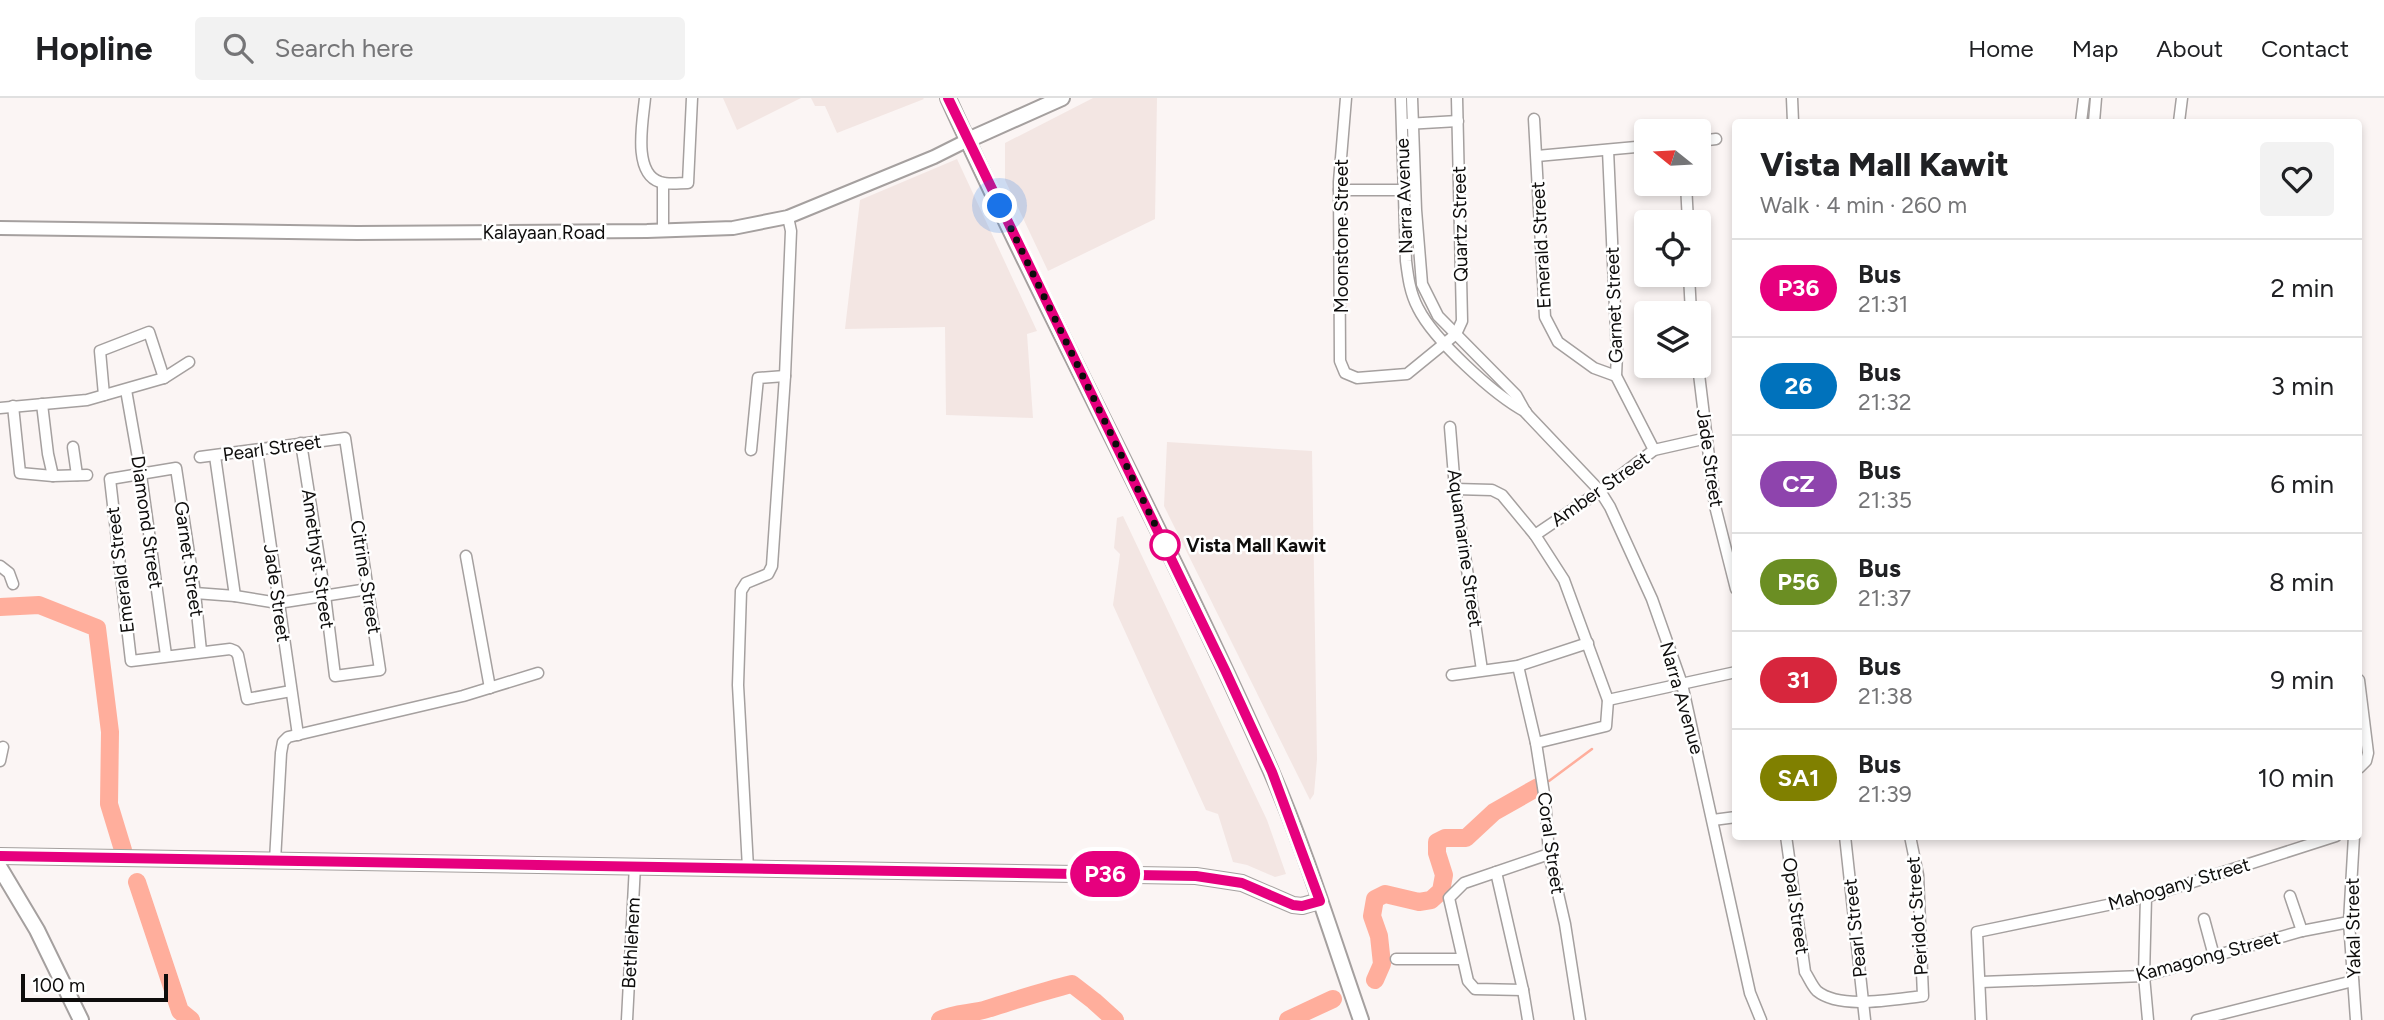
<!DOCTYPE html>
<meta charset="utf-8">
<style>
:root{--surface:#fff;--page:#f2f2f2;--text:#202124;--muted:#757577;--line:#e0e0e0}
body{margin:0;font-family:Figtree,sans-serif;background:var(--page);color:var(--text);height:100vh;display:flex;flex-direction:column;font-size:26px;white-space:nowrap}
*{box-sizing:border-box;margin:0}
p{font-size:23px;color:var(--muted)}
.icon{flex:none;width:38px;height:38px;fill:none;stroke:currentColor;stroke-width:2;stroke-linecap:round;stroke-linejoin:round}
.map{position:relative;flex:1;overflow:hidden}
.sheet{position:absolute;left:1732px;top:21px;width:630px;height:721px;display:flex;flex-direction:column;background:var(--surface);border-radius:7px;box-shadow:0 4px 10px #0003}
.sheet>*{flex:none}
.badge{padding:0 14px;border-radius:23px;font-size:24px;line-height:46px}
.needle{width:46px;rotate:288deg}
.controls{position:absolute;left:1634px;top:21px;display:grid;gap:14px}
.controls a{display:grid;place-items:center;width:77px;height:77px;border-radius:7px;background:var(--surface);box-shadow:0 4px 10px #0003;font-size:35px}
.scale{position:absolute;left:21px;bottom:18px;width:147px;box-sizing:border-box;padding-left:7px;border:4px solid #0e0d0c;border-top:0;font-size:19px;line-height:24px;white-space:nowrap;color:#0e0d0c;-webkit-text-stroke:5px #fff;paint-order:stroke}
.you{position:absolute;width:35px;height:35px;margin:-18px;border:5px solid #fff;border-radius:50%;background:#1a73e8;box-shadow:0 0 0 10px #1a73e833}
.map>.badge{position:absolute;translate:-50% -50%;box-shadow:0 0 0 4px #fff}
.round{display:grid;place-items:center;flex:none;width:74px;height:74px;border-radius:7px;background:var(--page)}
.head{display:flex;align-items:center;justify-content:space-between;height:119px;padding:0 28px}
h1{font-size:33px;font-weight:800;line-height:52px}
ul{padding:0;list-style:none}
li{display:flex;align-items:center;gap:21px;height:98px;padding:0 28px;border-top:2px solid var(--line)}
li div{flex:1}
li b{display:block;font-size:26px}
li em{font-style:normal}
li .badge{min-width:77px;font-weight:700;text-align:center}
header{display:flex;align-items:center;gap:42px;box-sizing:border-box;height:98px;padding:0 35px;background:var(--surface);border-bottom:2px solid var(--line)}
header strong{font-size:33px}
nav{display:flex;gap:38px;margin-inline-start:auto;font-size:24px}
.search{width:490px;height:63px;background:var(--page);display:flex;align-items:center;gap:18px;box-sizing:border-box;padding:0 24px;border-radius:7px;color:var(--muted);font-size:26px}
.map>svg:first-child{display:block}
.built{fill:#f3e6e3}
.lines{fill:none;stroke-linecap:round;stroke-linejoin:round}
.stream{stroke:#ffae9c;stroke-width:2.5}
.river{stroke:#ffae9c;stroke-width:18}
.minor-casing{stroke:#a5a09f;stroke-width:13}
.tertiary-casing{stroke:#a5a09f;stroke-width:16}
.secondary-casing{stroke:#a5a09f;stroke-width:18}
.primary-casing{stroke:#a5a09f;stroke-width:18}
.minor{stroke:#fff;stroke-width:10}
.tertiary{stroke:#fff;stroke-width:12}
.secondary{stroke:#fff;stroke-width:14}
.primary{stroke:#fff;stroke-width:14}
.line-casing{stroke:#fff;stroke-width:16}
.line{stroke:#e6007e;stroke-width:10}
.walk{stroke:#0e0d0c;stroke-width:7;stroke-dasharray:0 12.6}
.stop-dot{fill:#fff;stroke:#e6007e;stroke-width:3.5}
.labels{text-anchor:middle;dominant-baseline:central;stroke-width:5;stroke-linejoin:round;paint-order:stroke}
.street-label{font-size:19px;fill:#0e0d0c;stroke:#fff}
.stop-label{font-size:19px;font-weight:bold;fill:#0e0d0c;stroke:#fff;text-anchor:start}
</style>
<header>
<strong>Hopline</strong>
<div class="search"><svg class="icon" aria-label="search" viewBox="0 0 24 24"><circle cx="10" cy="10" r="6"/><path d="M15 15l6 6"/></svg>Search here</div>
<nav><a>Home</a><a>Map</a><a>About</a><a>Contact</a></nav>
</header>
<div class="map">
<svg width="2384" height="922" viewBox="0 0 2384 922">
<rect width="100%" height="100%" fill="#fbf5f4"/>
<!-- built -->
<g class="built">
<polygon points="723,0 801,0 737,32"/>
<polygon points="811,0 923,0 924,1 837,35 825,8 815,8"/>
<polygon points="1093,0 1157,0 1155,121 1048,173 1005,82 1005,45"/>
<polygon points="957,61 1037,233 1027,236 1033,320 946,317 945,229 845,231 860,102"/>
<polygon points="1167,344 1312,353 1317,661 1314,696 1310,702 1164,408"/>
<polygon points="1123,418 1267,722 1286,776 1275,779 1247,767 1233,764 1218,716 1206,712 1113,507 1120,456 1114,450 1117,420"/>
</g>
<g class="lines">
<!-- stream -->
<g class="stream">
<polyline points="1549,683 1592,651"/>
<polyline points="1372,884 1375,882"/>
</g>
<!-- river -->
<g class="river">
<polyline points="0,509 39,507 97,530 110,634 109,706 123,752"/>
<polyline points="137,784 180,913 191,922"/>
<polyline points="1375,882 1382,866 1379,838 1372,818 1375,801 1385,796 1419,804 1431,802 1441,793 1444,777 1437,755 1437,744 1445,740 1466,740 1494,714 1538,689"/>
<path d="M940,922C955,914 972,916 987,911C1016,902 1043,893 1072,886L1094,903L1115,922"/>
<polyline points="1288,922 1333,901"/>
</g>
<defs>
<g id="minor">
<path d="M645,0C643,22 632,75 660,84C668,87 679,85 688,85L692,0"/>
<polyline points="1346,0 1339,84 1340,263 1345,275 1357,280 1407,276 1456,236 1462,223 1457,0"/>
<path d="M1401,0L1406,163C1408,179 1410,195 1418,210C1434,242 1494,297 1526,314"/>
<polyline points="1412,0 1416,112 1422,186 1438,218 1516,297 1526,315 1600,393 1610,409 1652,501 1682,586 1750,895 1761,922"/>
<polyline points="1792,0 1793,24"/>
<polyline points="1534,21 1545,219 1558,244 1594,270 1616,278"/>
<polyline points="2081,24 2084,0"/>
<polyline points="2094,24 2096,0"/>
<polyline points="2179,24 2182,0"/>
<polyline points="1406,26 1458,23"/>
<polyline points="1699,43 1716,41"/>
<polyline points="1608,52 1617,255 1616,278 1654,352"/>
<polyline points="1537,58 1647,48"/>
<polyline points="1686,86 1688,124"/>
<polyline points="1339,92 1408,92"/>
<polyline points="663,132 663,85"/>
<polyline points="1689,177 1691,215"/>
<polyline points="1698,268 1715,408 1736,491"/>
<polyline points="126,292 141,377 166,557"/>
<polyline points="104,297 100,253 149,234 164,280"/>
<polyline points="42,306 48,356 53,378"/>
<polyline points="13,308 20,375 53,378 87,377"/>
<polyline points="0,310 87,302 164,280 189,264"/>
<polyline points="1450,329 1455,391 1482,572"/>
<polyline points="73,349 77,377"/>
<polyline points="257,352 298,637"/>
<polyline points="751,352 758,280 785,278"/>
<polyline points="215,358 235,498"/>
<polyline points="200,359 345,340 380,572 335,578 325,497 301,345"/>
<polyline points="1455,391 1492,392 1502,397 1535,437 1564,482 1608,602 1606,628 1536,645"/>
<polyline points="1535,437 1600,393 1654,352 1707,340"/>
<polyline points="466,458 490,590"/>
<polyline points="0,468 9,475 13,486"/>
<polyline points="195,495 235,498 278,505 368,491"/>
<polyline points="201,553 195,495 176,370 110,381 131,563 230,551 235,553 238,557 247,601 291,593"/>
<polyline points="1518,568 1536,645 1545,702 1549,756 1565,826 1580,922"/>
<polyline points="1452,577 1518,568 1588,545"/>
<polyline points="2359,582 2368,655 2366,663 2359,670"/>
<polyline points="1608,602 1736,574"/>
<polyline points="0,663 3,649"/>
<polyline points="1713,722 1736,719"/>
<path d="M1786,738L1805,874C1809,880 1812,888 1817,893C1840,912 1895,901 1923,898L1918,777L1910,738"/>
<polyline points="1845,738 1865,922"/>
<polyline points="2354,738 2349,824 2356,922"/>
<polyline points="275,763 281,655 283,644 288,639 463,598 538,575"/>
<polyline points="748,770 738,587 741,493 746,485 768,476 772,468 785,278 791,133 788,119"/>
<polyline points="1496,774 1523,892 1528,922"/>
<polyline points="2290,798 2302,833"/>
<polyline points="2146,799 2144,878 2148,922"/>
<polyline points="2204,821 2214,858"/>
<polyline points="1396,861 1461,861"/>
<polyline points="1981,884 2144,878 2302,833 2349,824"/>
<polyline points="1523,892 1475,891 1468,883 1449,800 1464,785 1549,756"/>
<polyline points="627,922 635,767"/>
<polyline points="1981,922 1977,834 2146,799 2336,738"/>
<polyline points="2197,922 2353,883"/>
</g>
<polyline id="tertiary" points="0,130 357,135 647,133 733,130 788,119 934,59 968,42"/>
<g id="secondary">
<polyline points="968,42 1062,0"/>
<polyline points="0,758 1196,778 1242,785 1293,807 1302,808 1319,803"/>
<polyline points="0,770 37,832 81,922"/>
</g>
<path id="primary" d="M948,0C1051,227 1171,445 1271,673C1306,754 1332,839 1361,922"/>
</defs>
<!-- minor casing -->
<use href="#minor" class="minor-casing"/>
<!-- tertiary casing -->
<use href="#tertiary" class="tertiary-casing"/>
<!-- secondary casing -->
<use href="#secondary" class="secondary-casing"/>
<!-- primary casing -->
<use href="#primary" class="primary-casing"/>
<!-- minor -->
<use href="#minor" class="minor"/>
<!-- tertiary -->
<use href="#tertiary" class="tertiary"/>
<!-- secondary -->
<use href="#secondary" class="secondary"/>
<!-- primary -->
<use href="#primary" class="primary"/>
</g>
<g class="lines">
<defs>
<polyline id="line" points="0,758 1196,778 1242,785 1293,807 1302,808 1320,803 1272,674 1225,572 948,0"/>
</defs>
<!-- line casing -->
<use href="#line" class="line-casing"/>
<!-- line -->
<use href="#line" class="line"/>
<!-- walk -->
<polyline class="walk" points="1000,108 1165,447"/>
</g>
<!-- markers -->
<circle class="stop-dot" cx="1165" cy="447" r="14"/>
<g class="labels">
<!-- street labels -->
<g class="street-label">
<text transform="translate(1404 98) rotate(-92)">Narra Avenue</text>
<text transform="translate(1460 126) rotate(-91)">Quartz Street</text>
<text x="544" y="134">Kalayaan Road</text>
<text transform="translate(1341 138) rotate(-90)">Moonstone Street</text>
<text transform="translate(1541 147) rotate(-93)">Emerald Street</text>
<text transform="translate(1614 207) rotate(-92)">Garnet Street</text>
<text transform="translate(272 350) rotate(-8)">Pearl Street</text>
<text transform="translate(1710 360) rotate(82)">Jade Street</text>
<text transform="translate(1600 391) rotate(-35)">Amber Street</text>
<text transform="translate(147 424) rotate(82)">Diamond Street</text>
<text transform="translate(1465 450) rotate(82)">Aquamarine Street</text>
<text transform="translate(189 461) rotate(82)">Garnet Street</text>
<text transform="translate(318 461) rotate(82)">Amethyst Street</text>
<text transform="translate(120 472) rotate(-97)">Emerald Street</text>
<text transform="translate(366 479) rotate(81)">Citrine Street</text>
<text transform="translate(277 495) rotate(82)">Jade Street</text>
<text transform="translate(1682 600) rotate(74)">Narra Avenue</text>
<text transform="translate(1551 745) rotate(82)">Coral Street</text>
<text transform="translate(2179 786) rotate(-16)">Mahogany Street</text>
<text transform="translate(1796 808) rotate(82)">Opal Street</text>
<text transform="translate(1917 818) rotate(-94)">Peridot Street</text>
<text transform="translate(1855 830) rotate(-96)">Pearl Street</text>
<text transform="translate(2353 830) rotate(-91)">Yakal Street</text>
<text transform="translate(631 845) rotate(-87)">Bethlehem</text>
<text transform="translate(2208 858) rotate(-15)">Kamagong Street</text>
</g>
<!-- stop labels -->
<g class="stop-label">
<text x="1186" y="447">Vista Mall Kawit</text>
</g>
</g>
</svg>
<div class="controls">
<a><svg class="needle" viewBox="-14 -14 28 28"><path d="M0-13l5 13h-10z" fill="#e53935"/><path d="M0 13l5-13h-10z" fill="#757577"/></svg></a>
<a><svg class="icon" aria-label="locate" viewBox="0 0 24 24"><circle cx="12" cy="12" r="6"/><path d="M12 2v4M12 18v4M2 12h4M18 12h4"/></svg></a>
<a><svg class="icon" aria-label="layers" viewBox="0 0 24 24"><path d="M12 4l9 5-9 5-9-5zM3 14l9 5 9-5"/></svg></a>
</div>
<div class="scale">100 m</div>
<div class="you" style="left:1000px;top:108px"></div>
<b class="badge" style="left:1105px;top:776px;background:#e6007e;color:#fff">P36</b>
<section class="sheet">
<div class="head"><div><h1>Vista Mall Kawit</h1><p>Walk · 4 min · 260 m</p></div><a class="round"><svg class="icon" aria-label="heart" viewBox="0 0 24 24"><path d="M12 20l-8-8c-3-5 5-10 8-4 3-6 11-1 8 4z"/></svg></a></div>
<ul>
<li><span class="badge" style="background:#e6007e;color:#fff">P36</span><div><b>Bus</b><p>21:31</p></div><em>2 min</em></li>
<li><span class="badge" style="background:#0072bc;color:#fff">26</span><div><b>Bus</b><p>21:32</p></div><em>3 min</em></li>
<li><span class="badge" style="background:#8e44ad;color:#fff">CZ</span><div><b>Bus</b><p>21:35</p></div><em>6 min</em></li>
<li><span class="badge" style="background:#6b8e23;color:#fff">P56</span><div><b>Bus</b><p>21:37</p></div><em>8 min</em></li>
<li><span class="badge" style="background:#d7263d;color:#fff">31</span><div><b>Bus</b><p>21:38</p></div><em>9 min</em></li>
<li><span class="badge" style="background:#808000;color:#fff">SA1</span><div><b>Bus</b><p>21:39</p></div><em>10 min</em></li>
</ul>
</section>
</div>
